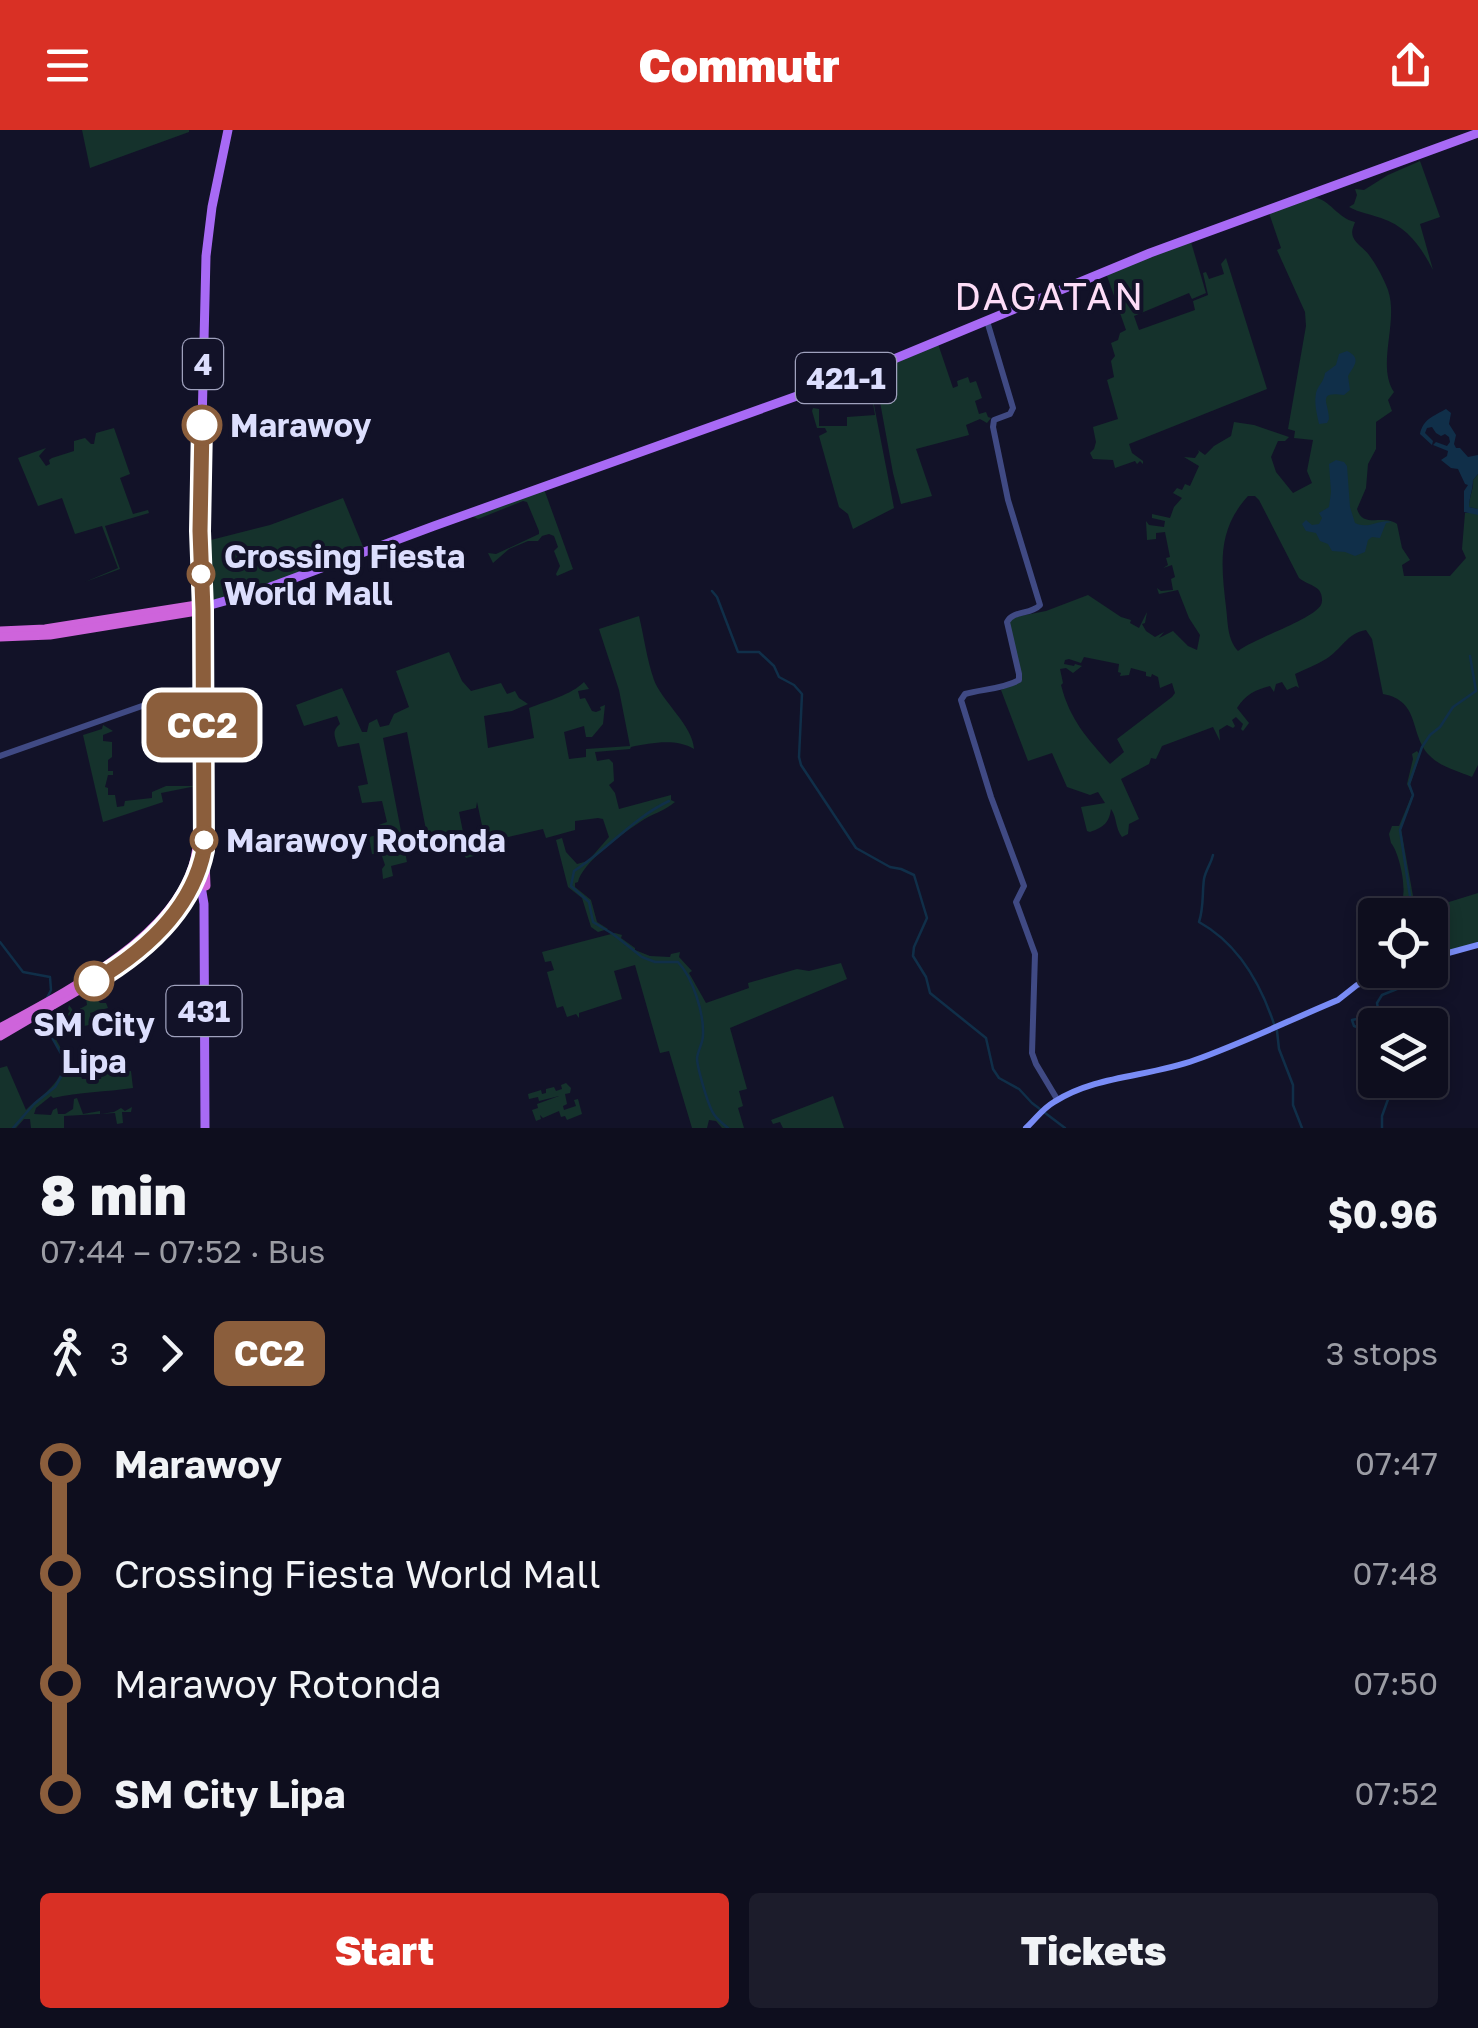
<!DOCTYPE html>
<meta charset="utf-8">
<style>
:root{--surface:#0e0e1e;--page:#1c1c2b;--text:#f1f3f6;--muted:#9b9ca4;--line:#2e2e3c;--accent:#d93025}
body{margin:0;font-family:"Golos Text",sans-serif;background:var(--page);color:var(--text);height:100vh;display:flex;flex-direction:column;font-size:38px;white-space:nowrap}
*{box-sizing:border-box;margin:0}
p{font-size:32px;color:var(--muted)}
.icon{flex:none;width:55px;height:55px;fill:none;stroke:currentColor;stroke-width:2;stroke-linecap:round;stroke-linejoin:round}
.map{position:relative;height:998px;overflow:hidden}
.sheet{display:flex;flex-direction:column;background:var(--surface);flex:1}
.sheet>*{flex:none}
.badge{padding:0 20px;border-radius:15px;font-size:35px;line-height:65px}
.tools{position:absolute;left:1358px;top:768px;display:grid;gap:20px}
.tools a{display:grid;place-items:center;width:90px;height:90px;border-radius:10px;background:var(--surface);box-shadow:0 5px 15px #0003,0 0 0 2px var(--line);font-size:50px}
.map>.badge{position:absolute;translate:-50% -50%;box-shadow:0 0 0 5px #fff}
.legs{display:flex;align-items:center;gap:15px;height:110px;padding:0 40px;font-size:32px}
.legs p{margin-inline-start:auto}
.head{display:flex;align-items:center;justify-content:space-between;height:170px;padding:0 40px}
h1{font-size:55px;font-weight:800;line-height:75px}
.primary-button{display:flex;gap:20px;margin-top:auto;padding:20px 40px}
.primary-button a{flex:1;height:115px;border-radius:10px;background:var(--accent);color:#fff;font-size:40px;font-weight:800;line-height:115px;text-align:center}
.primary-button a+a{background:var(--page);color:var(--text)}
ul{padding:0 40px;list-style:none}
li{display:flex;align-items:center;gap:35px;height:110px;font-size:38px}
li i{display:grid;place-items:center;width:15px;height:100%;margin:0 12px;background:currentColor}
li i::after{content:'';width:25px;height:25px;margin:-12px;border:8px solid;border-radius:50%;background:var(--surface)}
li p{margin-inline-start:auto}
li:first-child i{background:linear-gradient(#0000 50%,currentColor 0)}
li:last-child i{background:linear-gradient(currentColor 50%,#0000 0)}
header{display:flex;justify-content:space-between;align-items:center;height:130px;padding:0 40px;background:var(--accent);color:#fff;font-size:45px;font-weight:800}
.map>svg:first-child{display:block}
.green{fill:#15322c;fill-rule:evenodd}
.water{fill:#102f49}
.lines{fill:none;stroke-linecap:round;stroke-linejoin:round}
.stream{stroke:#102f49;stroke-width:2.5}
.tertiary{stroke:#404a84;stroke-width:6}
.secondary{stroke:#798cf6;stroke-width:6}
.primary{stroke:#a86af5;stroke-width:9}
.trunk{stroke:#ce64db;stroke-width:9}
.line-1-casing{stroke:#fff;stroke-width:22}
.line-1{stroke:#8b5e3c;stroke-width:15}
.stop-1-dot{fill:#fff;stroke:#8b5e3c;stroke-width:5}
.labels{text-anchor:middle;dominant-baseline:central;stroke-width:8;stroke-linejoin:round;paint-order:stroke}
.shield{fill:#121228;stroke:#9fa1bd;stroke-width:2.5}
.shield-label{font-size:30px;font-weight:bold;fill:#dcdefd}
.stop-label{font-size:32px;font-weight:bold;fill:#dcdefd;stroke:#121228;text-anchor:start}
.quarter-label{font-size:38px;letter-spacing:2.5px;fill:#fdddf7;stroke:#121228}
</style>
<header><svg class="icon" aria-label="menu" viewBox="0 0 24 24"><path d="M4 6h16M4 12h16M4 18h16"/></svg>Commutr<svg class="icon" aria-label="share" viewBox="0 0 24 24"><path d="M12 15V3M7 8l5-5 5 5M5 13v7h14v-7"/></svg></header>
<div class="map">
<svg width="1478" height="998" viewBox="0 0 1478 998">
<rect width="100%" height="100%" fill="#121228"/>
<!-- green -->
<g class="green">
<polygon points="82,0 189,0 189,2 90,38"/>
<path d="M1420,31L1440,87L1420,94L1433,140C1421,117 1408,97 1381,88C1370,84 1360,83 1349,77L1354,74L1357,65L1355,59L1364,60L1388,45Z"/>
<path d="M1313,67C1331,70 1337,88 1355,92C1353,98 1351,101 1353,107C1356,114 1365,119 1369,125C1376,134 1384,149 1388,160C1399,192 1376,235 1394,262L1388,270L1392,281L1376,292V319L1368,334L1366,358L1357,379C1363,399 1383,384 1397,394L1402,418L1410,430L1402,435L1404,446H1450L1466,428L1462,419L1465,383H1474L1477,379L1469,377C1469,366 1474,359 1473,350L1478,344V635L1472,647C1458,641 1440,637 1429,625C1409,604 1421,571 1383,564L1372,509L1366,500C1347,503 1341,520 1326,529C1316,535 1305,539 1295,544L1299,558L1296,556L1287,560L1282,552L1276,554L1274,562L1270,556C1255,560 1246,564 1237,578L1249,593L1243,601L1241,599L1243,594L1236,587L1232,590L1235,596L1233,598L1227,595L1219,600L1220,611L1213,597L1162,616L1156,629L1151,628L1149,634L1121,649L1139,689L1129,694L1128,704L1122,707C1115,698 1117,687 1111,679C1109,693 1104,697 1090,702L1087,701L1081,677L1105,673L1098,662L1090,665L1067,657L1052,623L1028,631L1001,560L1022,551L1009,492L1014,487L1046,481L1088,465L1121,487L1131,490L1130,493L1139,498L1147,482L1145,493L1142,494L1146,501L1155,507L1164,502L1159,508L1173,501L1188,516L1197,520L1200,505L1189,488L1178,460L1159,464L1157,458L1161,461L1173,460L1171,449L1175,447L1172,435L1163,438L1168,435L1166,428L1170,427L1165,402L1156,403V409L1147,410L1146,391L1149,395L1164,397L1165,391L1152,388V384L1170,388L1174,377L1182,368L1173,363L1177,358L1182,360L1185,354L1190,356L1199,336L1184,327L1195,328L1199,322L1198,320L1205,325L1214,316L1231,306L1234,292L1254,295L1289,307L1285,311H1278L1271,327L1276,342L1293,363L1312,353L1307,341L1313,310L1294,308L1295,301L1288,299L1306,196L1305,182L1277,120L1281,118L1269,83ZM1248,366H1255L1259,370L1299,448C1305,453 1314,455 1319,460C1322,464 1323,471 1321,475C1312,490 1255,508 1238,521C1227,509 1228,492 1226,477C1221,434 1217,400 1248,366ZM1084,527L1119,534L1118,542L1121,543L1120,546L1129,545L1131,538L1146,542V546L1151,547L1152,544L1158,547L1160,558L1172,553L1175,563L1172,567L1117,609L1124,622L1110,634C1087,608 1070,590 1061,555L1063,553L1060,539L1066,538L1073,543L1082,536L1075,534L1074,536L1064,534L1065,530L1069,529L1081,533Z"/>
<polygon points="1191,112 1206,163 1192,169 1189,163 1134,186 1139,200 1195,180 1193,171 1208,165 1203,143 1206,142 1209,149 1224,144 1221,134 1226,128 1267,259 1129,314 1132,323 1143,331 1143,334 1140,331 1137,334 1135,331 1115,338 1113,330 1093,329 1090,323 1094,319 1096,312 1093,297 1118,289 1107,250 1114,247 1111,231 1115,226 1111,213 1118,210 1120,203 1126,200 1106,143"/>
<polygon points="938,214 953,258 958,256 957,251 968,247 970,253 976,251 982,268 975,271 979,284 986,282 988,287 991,288 987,293 980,289 966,295 969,305 916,319 932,366 901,374 893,343 878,261 872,244 875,240 891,235 893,237 893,234"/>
<polygon points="868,244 894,378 853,399 848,384 839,377 819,306 827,302 825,298 817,298 812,281 813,278 819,279 819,296 847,296 847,287 875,285"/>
<polygon points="114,298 130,344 120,348 133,384 148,380 149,383 105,396 120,439 85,452 118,438 102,396 75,404 62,368 38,376 18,328 46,318 39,326 46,336 50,334 49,330 52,328 74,321 74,311 85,308 91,314 94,314 96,303"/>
<polygon points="544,359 573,439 557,446 556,444 560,436 554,421 558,417 554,406 549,404 542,406 538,411 528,411 509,419 493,433 488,423 496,424 539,404 539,401 527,372 523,371 478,389 472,386"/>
<polygon points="343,368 364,419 325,433 319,419 300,425 306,441 239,465 211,472 208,471 207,411 270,395"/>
<path d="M639,486C644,507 647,530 654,550C661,570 693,596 694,619C676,608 651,613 631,617L630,619L595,622L597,631L609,629L613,633L614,651L609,655L615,663L619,679L671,665V670L675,672C665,681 651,684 640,692C622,704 582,733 578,752L575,753V757L591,770L597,792L608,799L598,802L591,797L582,768L568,757L556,710L562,708L566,722L577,734L588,731L609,707L603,689L598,688L575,691V700L546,708L543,699L504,708L506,718L484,724L481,710L483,700L477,672L476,678L459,682L466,717L476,715L478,725L466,728L461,718L447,720L444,707L428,710L407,602L383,608L407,732L391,736L393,746L383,749L382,739L385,735L381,723L372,724L369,707L377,705L376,696L387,692L382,671L362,673L358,656L368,654L359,613L338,617C335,607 331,601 340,594L337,586L304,596L296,575L342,558L362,602H367L369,593L377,589L380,597L389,595L394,584L409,577L396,541L449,522L462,551L471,561L501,553L507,564L515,561L519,568L528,574L512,581L484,586L488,618L534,608L529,578C547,571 571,565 584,552L589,559L578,561L580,569L585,568L592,581L596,582L601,580L600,577L605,575L603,594L592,607H586L584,596L564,602L569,629L586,627V619L630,616L619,560L599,499Z"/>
<polygon points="103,595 113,601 103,605 103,611 112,612 112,627 108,630 108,641 113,641 113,645 108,645 105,657 108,658 108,665 115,665 117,677 124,676 125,671 152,668 152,662 166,656 196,656 161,663 163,672 103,692 83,605 102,599"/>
<path d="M1417,621L1420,625L1410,655L1414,665L1401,699L1413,766L1401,785H1394C1396,780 1400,775 1402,770C1407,758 1399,722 1391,713L1389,704L1392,696H1399L1412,665L1407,654L1413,629L1412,624Z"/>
<polygon points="1478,763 1478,812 1430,827 1430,785 1407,785"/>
<polygon points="615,803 622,805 621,808 635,818 635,820 650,826 670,827 671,824 680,822 679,827 692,841 689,843 706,873 749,858 748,853 797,839 809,841 841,833 847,849 730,898 747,959 739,961 743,976 738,978 744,998 722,998 716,991 709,990 707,998 692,998 669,921 660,923 635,835 614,841 622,869 579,883 579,888 576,884 567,887 563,876 557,878 556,875 547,842 554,840 551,831 545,832 542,822"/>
<path d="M88,859L91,869L96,868L100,873H106L108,878L90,883L93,894L71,899L62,906L60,903L54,906L67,929L65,946H81L82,949H101L102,944L131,941L133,958C106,962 79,962 53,968L51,966L36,978L34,984L51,985L53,980L57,978L58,984H65L73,979L74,969L77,968L83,984L100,981V984L114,982L121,978L125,981L132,977L131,982H122L123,993L117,994L115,983L64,986V998H31L30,989H24L16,998H0V938L7,936L26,980C41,965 72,948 60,922C55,912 49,904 44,894L49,893L45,886L42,887V885L51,879L58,889L66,887L70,881L68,879L69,875L74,882L87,875L85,861Z"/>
<polygon points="566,953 571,958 570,963 565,964 567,974 563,976 564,980 576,976 574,970 578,969 582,984 567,990 565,986 561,987 559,981 543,988 540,985 541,989 536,991 532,980 538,978 537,974 559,966 539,971 538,967 529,969 528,964 541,960 542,964 546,963 546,959 554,957 556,961 562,959 561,955"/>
<polygon points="833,966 844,998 783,998 780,992 773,994 771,990"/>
</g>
<!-- water -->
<g class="water">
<path d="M1347,221C1362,228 1354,236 1348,246L1350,260L1344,265C1316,261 1329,273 1329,289L1327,293L1319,294C1317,284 1314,274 1316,263C1318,255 1324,252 1325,243L1336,235L1339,224Z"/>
<path d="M1446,279L1451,283L1449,294L1456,305L1454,314L1456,318H1460L1468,327L1478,325V344L1473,350C1473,360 1469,367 1469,377L1478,379V385L1464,382V361L1468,355L1465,354L1458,339L1451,338L1441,330L1447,326L1448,321L1433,315L1436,312L1447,316L1450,312L1449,307L1445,304L1441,306L1436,303L1432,297L1427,298L1425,303L1433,311L1432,315L1420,304C1423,289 1434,286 1446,279Z"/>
<path d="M1336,330L1344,332L1347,336L1350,377L1355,393C1369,400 1380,388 1392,392L1386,393L1380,408L1372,407L1368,410L1365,422L1355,426L1345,422L1332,421L1328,414L1320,411L1316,403L1306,401L1302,394L1306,390L1312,395L1319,394L1322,388L1319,383L1329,377L1331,362L1329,334Z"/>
</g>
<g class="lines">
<!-- stream -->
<g class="stream">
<polyline points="712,461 717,467 738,522 759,522 774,536 779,547 794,555 802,564 799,627 801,635 856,718 890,737 901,739 914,745 927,788 914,817 913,826 926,847 930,863 986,908 993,939 999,948 1019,959 1032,973 1065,998"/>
<path d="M669,671C633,688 608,719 574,741L571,756L589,772L593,792L613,804L642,827L655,832H678C693,848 704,883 703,905C703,913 698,920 697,928C697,937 707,971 712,981C715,988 722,993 728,998"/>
<path d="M1213,725C1211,734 1206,739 1204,749C1202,763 1204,777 1199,792C1237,813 1260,852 1274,894"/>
<polyline points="1397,785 1410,766 1400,700 1413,665 1409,654 1422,617 1430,605 1440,597 1453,577 1476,561 1470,526"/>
<polyline points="0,812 23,842 50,847 51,860 47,868"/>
<polyline points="1277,901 1279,919 1293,955 1293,975 1302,998"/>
<polyline points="1375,932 1366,926 1362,914 1363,899 1354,896 1352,890 1379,884 1377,873 1382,865 1397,859 1402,850 1400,841"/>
<polyline points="13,998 34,974 55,957 62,945 64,929 50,904 53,894 47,881"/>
<polyline points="1382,998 1382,986 1395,950"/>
</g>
<!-- tertiary -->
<g class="tertiary">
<path d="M987,191L1013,278L1010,284L994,290L993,297L1008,370L1040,475C1031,485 1013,480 1007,492L1019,544V550C1003,559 982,559 965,564L961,570L991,667L1024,756L1016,772L1035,824L1032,923L1036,934L1057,969"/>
<polyline points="0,626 179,563 198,559"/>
</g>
<!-- secondary -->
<g class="secondary">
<polyline points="1430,828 1478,815"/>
<path d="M1026,998C1036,989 1042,979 1054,972C1096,945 1149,947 1195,930C1243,913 1290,890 1338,870L1357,855L1406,840"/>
</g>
<!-- primary -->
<g class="primary">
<polyline points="228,0 212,77 206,126 200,379 201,470 203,474 207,476 257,462 434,396 853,246 1150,123 1478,3"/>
<polyline points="192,744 201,756 204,774 205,998"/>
</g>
<!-- trunk -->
<g class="trunk">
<polyline points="0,501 45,499 203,474 202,578 204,709 198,745 167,793 141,820 106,844 0,906"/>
<polyline points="0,507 50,505 203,480"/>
<polyline points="205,731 206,756"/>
<path d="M0,898C64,863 171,809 193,736C197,724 198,710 199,697"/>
</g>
</g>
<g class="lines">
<defs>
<path id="line-1" d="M94,851C145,821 192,780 204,720L203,480L200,401L202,295"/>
</defs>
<!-- line-1 casing -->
<use href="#line-1" class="line-1-casing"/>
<!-- line-1 -->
<use href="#line-1" class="line-1"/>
</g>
<!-- markers -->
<g class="stop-1-dot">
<circle cx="202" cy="295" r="18"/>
<circle cx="201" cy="444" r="12"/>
<circle cx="204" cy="710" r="12"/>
<circle cx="94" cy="851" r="18"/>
</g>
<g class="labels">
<!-- shield labels -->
<g class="shield">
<rect x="183" y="209" width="40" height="50" rx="8"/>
<rect x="796" y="223" width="100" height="50" rx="8"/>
<rect x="166.5" y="856" width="75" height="50" rx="8"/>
</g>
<g class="shield-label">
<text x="203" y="234">4</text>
<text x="846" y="248">421-1</text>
<text x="204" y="881">431</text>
</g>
<!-- stop labels -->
<g class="stop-label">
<text x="230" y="295">Marawoy</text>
<text x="224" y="426">Crossing Fiesta<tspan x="224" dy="37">World Mall</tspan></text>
<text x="226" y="710">Marawoy Rotonda</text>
<text x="94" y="894" text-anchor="middle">SM City<tspan x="94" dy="37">Lipa</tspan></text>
</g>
<!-- quarter labels -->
<g class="quarter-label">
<text x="1050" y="165">DAGATAN</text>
</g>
</g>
</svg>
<div class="tools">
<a><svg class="icon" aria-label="locate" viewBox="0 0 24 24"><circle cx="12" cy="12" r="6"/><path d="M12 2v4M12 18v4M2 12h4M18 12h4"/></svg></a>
<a><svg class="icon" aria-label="layers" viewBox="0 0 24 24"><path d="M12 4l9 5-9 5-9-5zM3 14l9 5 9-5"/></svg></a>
</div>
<b class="badge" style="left:202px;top:595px;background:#8b5e3c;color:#fff">CC2</b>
</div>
<section class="sheet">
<div class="head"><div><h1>8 min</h1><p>07:44 – 07:52 · Bus</p></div><b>$0.96</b></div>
<div class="legs"><svg class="icon" aria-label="walk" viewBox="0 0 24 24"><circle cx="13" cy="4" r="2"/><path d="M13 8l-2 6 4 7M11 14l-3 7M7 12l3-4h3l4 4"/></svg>3<svg class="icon" aria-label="forward" viewBox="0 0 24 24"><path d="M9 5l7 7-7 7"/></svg><b class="badge" style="background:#8b5e3c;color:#fff">CC2</b><p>3 stops</p></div>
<ul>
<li><i style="color:#8b5e3c"></i><b>Marawoy</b><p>07:47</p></li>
<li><i style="color:#8b5e3c"></i><span>Crossing Fiesta World Mall</span><p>07:48</p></li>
<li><i style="color:#8b5e3c"></i><span>Marawoy Rotonda</span><p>07:50</p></li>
<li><i style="color:#8b5e3c"></i><b>SM City Lipa</b><p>07:52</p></li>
</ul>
<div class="primary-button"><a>Start</a><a>Tickets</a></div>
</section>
